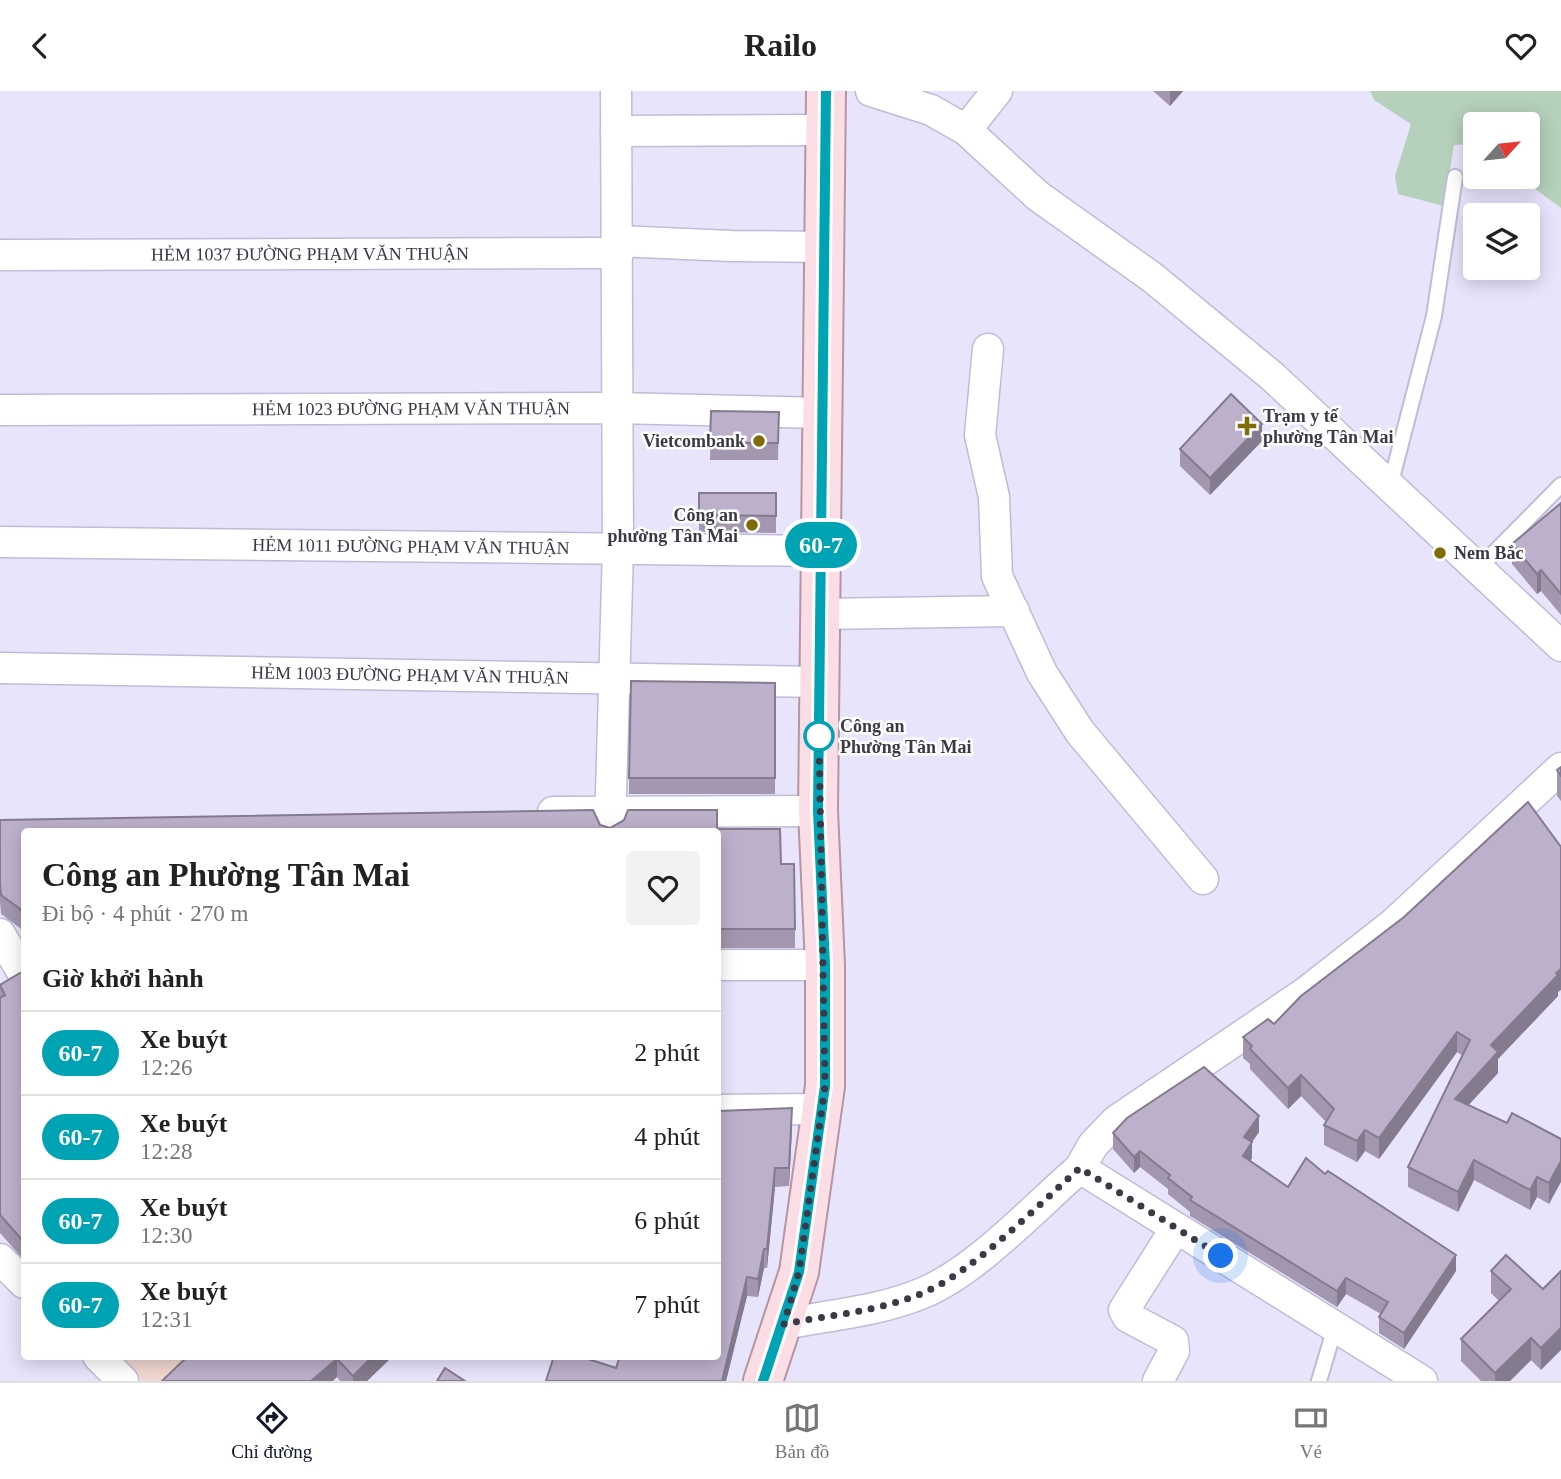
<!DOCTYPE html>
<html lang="vi">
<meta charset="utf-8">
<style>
:root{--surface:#fff;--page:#f2f2f2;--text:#222;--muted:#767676;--line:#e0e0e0;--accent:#111827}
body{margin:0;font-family:Georgia,serif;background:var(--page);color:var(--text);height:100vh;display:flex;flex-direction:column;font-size:26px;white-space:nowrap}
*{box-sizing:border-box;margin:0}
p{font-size:23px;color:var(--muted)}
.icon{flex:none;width:38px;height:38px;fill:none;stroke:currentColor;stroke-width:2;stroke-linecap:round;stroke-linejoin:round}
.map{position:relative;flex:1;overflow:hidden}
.sheet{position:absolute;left:21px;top:737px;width:700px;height:532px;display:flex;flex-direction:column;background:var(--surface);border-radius:7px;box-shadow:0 4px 18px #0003}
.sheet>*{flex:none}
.badge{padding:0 14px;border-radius:23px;font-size:24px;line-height:46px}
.needle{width:46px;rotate:63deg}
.buttons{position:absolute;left:1463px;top:21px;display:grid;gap:14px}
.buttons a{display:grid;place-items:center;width:77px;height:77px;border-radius:7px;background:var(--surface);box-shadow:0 4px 18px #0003;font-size:35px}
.you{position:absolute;width:35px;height:35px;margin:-18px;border:5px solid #fff;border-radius:50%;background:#1a73e8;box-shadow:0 0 0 10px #1a73e833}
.map>.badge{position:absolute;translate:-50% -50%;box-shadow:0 0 0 4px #fff}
h2{padding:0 21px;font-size:26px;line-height:63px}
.round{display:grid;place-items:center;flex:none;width:74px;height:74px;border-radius:7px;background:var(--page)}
.summary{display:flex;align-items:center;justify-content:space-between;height:119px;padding:0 21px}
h1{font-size:33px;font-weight:600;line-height:52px}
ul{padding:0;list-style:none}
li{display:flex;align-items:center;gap:21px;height:84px;padding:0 21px;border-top:2px solid var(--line)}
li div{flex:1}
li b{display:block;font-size:26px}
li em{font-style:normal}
li .badge{min-width:77px;font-weight:700;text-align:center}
header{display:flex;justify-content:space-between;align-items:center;height:91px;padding:0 21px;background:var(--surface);font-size:32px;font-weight:600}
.tabs{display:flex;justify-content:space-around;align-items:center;height:98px;border-top:2px solid var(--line);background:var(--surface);font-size:19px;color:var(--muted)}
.tabs a{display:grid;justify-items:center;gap:4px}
.tabs .active{color:var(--accent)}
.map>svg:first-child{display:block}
.education{fill:#f1d7d0}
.green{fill:#b5d0bb}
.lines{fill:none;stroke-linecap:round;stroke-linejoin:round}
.service-casing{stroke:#c0bbd7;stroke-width:18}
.minor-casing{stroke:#c0bbd7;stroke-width:33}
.primary-casing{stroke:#b595a1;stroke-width:42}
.service{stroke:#fff;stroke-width:14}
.minor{stroke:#fff;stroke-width:30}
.primary{stroke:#fadde5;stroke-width:38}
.wall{fill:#a397af}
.shaded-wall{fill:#847b8e}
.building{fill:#bdb0cb;stroke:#847b8e;stroke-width:2}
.line-casing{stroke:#fff;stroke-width:16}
.line{stroke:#00a3b4;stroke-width:10}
.walk{stroke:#3b3945;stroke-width:7;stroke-dasharray:0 12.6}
.poi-dot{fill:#806b04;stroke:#fff;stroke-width:2.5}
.stop-dot{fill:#fff;stroke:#00a3b4;stroke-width:3.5}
.labels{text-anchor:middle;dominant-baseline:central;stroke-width:5;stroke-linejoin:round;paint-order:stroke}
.street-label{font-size:18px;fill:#3b3945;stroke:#fff}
.poi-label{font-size:18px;font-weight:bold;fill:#3b3945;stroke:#fff;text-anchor:start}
.stop-label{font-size:18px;font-weight:bold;fill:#3b3945;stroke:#fff;text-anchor:start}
</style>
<header><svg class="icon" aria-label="back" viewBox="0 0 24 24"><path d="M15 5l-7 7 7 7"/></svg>Railo<svg class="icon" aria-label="heart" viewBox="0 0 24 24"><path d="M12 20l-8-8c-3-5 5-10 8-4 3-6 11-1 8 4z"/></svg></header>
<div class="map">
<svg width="1561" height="1290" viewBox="0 0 1561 1290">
<rect width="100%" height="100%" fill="#e8e4fc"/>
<!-- education -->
<polygon class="education" points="120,1265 288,1265 262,1290 143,1290"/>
<!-- green -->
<polygon class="green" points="1370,0 1561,0 1561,117 1519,86 1528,86 1528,33 1475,33 1475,53 1454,54 1444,115 1398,103 1395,85 1411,33 1374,9"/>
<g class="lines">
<defs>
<g id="service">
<polyline points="1390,395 1434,225 1455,86"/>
<polyline points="1478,478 1561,394"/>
<polyline points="1319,1290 1335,1236"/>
</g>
<g id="minor">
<polyline points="871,0 931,19 966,39 1038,105 1153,187 1273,286 1561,555"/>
<polyline points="966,39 997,0"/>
<polyline points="616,40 826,39"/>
<polyline points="618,150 731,155 826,156"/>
<path id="s1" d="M0,164L618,162"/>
<polyline points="988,258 980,344 994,406 997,485 1042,582 1080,641 1203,788"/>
<path id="s2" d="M0,319L616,317L822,322"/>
<path id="s3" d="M0,451L821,460"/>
<polyline points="820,523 1014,520"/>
<path id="s4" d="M0,577L820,591"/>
<polyline points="553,721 818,720"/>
<polyline points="610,738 618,457 616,0"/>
<polyline points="0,843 24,884"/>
<polyline points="718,874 825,874"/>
<polyline points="718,1019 822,1018"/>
<polyline points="1080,1077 1093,1054 1116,1030 1305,902 1393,833 1561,677"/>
<polyline points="0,1168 24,1192"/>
<path d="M784,1233C830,1224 882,1220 925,1201C977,1179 1036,1115 1080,1077L1422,1290"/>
<polyline points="98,1265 123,1290"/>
<polyline points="1158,1290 1174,1260 1173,1250 1128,1226 1124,1219 1176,1137"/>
</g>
<polyline id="primary" points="763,1290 799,1181 825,995 825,874 818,720 826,0"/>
</defs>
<!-- service casing -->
<use href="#service" class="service-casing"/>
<!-- minor casing -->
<use href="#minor" class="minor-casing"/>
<!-- primary casing -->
<use href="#primary" class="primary-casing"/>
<!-- service -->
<use href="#service" class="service"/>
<!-- minor -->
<use href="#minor" class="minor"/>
<!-- primary -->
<use href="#primary" class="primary"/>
</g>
<!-- wall -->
<g class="wall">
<polygon points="1153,0 1183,0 1170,15"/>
<polygon points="711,320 779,321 778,369 710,369"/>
<polygon points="1262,350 1210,404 1180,375 1180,358"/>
<polygon points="699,402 776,402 776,442 699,441"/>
<polygon points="1561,412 1561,524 1541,500 1537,503 1512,473 1512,453"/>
<polygon points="775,592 775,703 629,703 629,687"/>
<polygon points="1561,676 1561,710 1557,705 1557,679"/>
<polygon points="0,729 600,734 610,737 717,738 781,773 795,838 795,857 718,857 718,740 24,740 24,842 20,837 1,823 0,810"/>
<polygon points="24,882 24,1169 0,1142 0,894"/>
<polygon points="1558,901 1558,905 1498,968 1498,982 1468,1014 1507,1032 1561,1048 1549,1113 1537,1106 1530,1119 1474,1089 1458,1121 1408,1096 1408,1076 1463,965 1457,961 1379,1068 1365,1060 1357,1071 1324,1054 1324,1034 1326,1031 1301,1005 1288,1018 1250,978 1250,973 1243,967 1243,946 1274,933"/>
<polygon points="718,1020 792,1036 789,1095 775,1096 767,1177 764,1177 758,1206 747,1205 726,1290 546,1290 616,1277"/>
<polygon points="1259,1041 1252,1051 1252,1067 1250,1070 1288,1096 1325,1083 1456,1180 1404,1258 1379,1242 1379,1226 1381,1223 1346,1203 1337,1216 1190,1125 1190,1121 1168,1103 1168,1098 1140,1076 1134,1082 1113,1058 1113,1042"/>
<polygon points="1491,1180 1543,1198 1541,1279 1531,1269 1510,1290 1481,1290 1461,1270 1461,1248 1499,1210 1491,1202"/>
<polygon points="188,1265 393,1265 367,1290 340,1290 337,1286"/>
</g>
<!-- shaded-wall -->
<g class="shaded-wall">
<polygon points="1170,0 1183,0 1170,15"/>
<polygon points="1262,333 1262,350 1210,404 1210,387"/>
<polygon points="1541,479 1541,500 1537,503 1537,483"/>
<polygon points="1561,878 1561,899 1558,901 1558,905 1498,968 1498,982 1455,1029 1455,1008 1491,954"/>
<polygon points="1457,941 1457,961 1379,1068 1379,1047"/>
<polygon points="1301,984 1301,1005 1288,1018 1288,997"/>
<polygon points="792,1017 792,1036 789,1095 789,1077"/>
<polygon points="1259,1025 1259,1041 1252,1051 1252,1067 1243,1082 1244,1046"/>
<polygon points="1365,1039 1365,1060 1357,1071 1357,1050"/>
<polygon points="1140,1060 1140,1076 1134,1082 1134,1066"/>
<polygon points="1474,1069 1474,1089 1458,1121 1458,1101"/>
<polygon points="1561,1070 1561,1091 1549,1113 1549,1092"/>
<polygon points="775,1077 775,1096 767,1177 767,1158"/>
<polygon points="1537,1086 1537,1106 1530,1119 1530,1099"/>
<polygon points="764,1158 764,1177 758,1206 758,1188"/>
<polygon points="1456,1164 1456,1180 1404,1258 1404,1242"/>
<polygon points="747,1186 747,1205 726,1290 722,1290"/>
<polygon points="1346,1187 1346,1203 1337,1216 1337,1200"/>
<polygon points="1561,1237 1561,1259 1541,1279 1541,1257"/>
<polygon points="1531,1247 1531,1269 1510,1290 1495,1290 1495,1282"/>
<polygon points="373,1265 393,1265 367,1290 353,1290 353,1285"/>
<polygon points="337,1268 337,1286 333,1290 311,1290"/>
</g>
<!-- building -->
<g class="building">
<polygon points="1231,303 1262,333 1210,387 1180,358"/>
<polygon points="711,320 779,321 778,352 710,352"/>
<polygon points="699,402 776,402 776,425 699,424"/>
<polygon points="1561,412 1561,503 1541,479 1537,483 1512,453"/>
<polygon points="631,590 775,592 775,687 629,687"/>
<polygon points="1561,676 1561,685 1557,679"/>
<polygon points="1528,711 1561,756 1561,878 1556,882 1558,884 1491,954 1498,961 1455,1008 1507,1032 1512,1022 1561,1048 1561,1070 1549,1092 1537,1086 1530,1099 1474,1069 1458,1101 1408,1076 1470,949 1457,941 1379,1047 1365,1039 1357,1050 1324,1034 1334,1018 1301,984 1288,997 1250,958 1252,955 1243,946 1268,928 1274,933 1301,905 1404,826"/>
<polygon points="593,719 600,734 610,737 624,729 628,719 717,719 717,738 780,738 781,773 794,773 795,838 718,838 718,740 24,740 24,824 20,818 1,804 0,791 0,729"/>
<polygon points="20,882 24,882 24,1151 0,1124 0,907 5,904 0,894"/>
<polygon points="1204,976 1259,1025 1244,1046 1252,1051 1243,1065 1288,1096 1306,1067 1325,1083 1328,1080 1456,1164 1404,1242 1379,1226 1388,1211 1346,1187 1337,1200 1190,1109 1192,1106 1168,1087 1170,1084 1140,1060 1134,1066 1113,1042 1127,1027"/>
<polygon points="792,1017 789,1077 775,1077 767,1158 764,1158 758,1188 747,1186 722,1290 546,1290 554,1265 579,1265 616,1277 620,1265 718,1265 718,1020"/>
<polygon points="1506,1164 1543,1198 1561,1180 1561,1237 1541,1257 1531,1247 1495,1282 1461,1248 1511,1198 1491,1180"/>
<polygon points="188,1265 373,1265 353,1285 337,1268 311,1290 162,1290"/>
<polygon points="445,1277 465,1290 437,1290"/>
</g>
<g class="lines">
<defs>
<polyline id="line" points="763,1290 799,1181 825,995 825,874 818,720 826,0"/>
</defs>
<!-- line casing -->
<use href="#line" class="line-casing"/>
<!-- line -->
<use href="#line" class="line"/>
<!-- walk -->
<path class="walk" d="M819,645L825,995L799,1181L784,1233C830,1224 882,1220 925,1201C974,1180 1038,1114 1080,1077L1221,1165"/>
</g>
<!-- markers -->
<g class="poi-dot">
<path d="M1243.5 324.5h7v7h7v7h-7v7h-7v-7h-7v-7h7z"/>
<circle cx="759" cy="350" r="7"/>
<circle cx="752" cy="434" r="7"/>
<circle cx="1440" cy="462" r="7"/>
</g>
<circle class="stop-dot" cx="819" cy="645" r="14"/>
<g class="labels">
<!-- street labels -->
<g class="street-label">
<text stroke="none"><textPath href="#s1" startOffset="310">HẺM 1037 ĐƯỜNG PHẠM VĂN THUẬN</textPath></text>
<text stroke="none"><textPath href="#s2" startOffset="411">HẺM 1023 ĐƯỜNG PHẠM VĂN THUẬN</textPath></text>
<text stroke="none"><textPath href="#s3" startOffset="411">HẺM 1011 ĐƯỜNG PHẠM VĂN THUẬN</textPath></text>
<text stroke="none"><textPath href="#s4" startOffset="410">HẺM 1003 ĐƯỜNG PHẠM VĂN THUẬN</textPath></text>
</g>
<!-- poi labels -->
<g class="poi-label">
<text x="1263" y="325">Trạm y tế<tspan x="1263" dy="21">phường Tân Mai</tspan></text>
<text x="745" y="350" text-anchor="end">Vietcombank</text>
<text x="738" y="424" text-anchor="end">Công an<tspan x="738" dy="21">phường Tân Mai</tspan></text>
<text x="1454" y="462">Nem Bắc</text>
</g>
<!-- stop labels -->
<g class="stop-label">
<text x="840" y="635">Công an<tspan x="840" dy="21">Phường Tân Mai</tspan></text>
</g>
</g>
</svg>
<div class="buttons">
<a><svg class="needle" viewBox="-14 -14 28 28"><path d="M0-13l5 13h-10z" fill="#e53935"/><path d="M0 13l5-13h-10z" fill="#767676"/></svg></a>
<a><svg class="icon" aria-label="layers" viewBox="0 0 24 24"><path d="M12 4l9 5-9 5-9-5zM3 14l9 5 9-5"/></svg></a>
</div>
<div class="you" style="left:1221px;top:1165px"></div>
<b class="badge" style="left:821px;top:454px;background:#00a3b4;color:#fff">60-7</b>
<section class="sheet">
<div class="summary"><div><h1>Công an Phường Tân Mai</h1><p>Đi bộ · 4 phút · 270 m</p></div><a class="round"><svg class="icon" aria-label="heart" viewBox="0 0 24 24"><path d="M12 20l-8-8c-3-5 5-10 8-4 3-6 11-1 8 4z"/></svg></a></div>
<h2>Giờ khởi hành</h2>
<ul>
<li><span class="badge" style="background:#00a3b4;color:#fff">60-7</span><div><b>Xe buýt</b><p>12:26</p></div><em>2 phút</em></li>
<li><span class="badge" style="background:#00a3b4;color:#fff">60-7</span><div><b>Xe buýt</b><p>12:28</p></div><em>4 phút</em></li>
<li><span class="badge" style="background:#00a3b4;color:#fff">60-7</span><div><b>Xe buýt</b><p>12:30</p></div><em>6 phút</em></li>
<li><span class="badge" style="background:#00a3b4;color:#fff">60-7</span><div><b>Xe buýt</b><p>12:31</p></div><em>7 phút</em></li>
</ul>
</section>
</div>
<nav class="tabs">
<a class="active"><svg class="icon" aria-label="directions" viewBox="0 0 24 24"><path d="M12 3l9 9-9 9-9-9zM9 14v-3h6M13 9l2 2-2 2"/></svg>Chỉ đường</a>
<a><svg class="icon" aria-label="map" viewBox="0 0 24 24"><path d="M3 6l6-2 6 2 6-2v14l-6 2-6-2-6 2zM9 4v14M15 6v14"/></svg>Bản đồ</a>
<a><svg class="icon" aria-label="tickets" viewBox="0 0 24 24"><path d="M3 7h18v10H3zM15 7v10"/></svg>Vé</a>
</nav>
